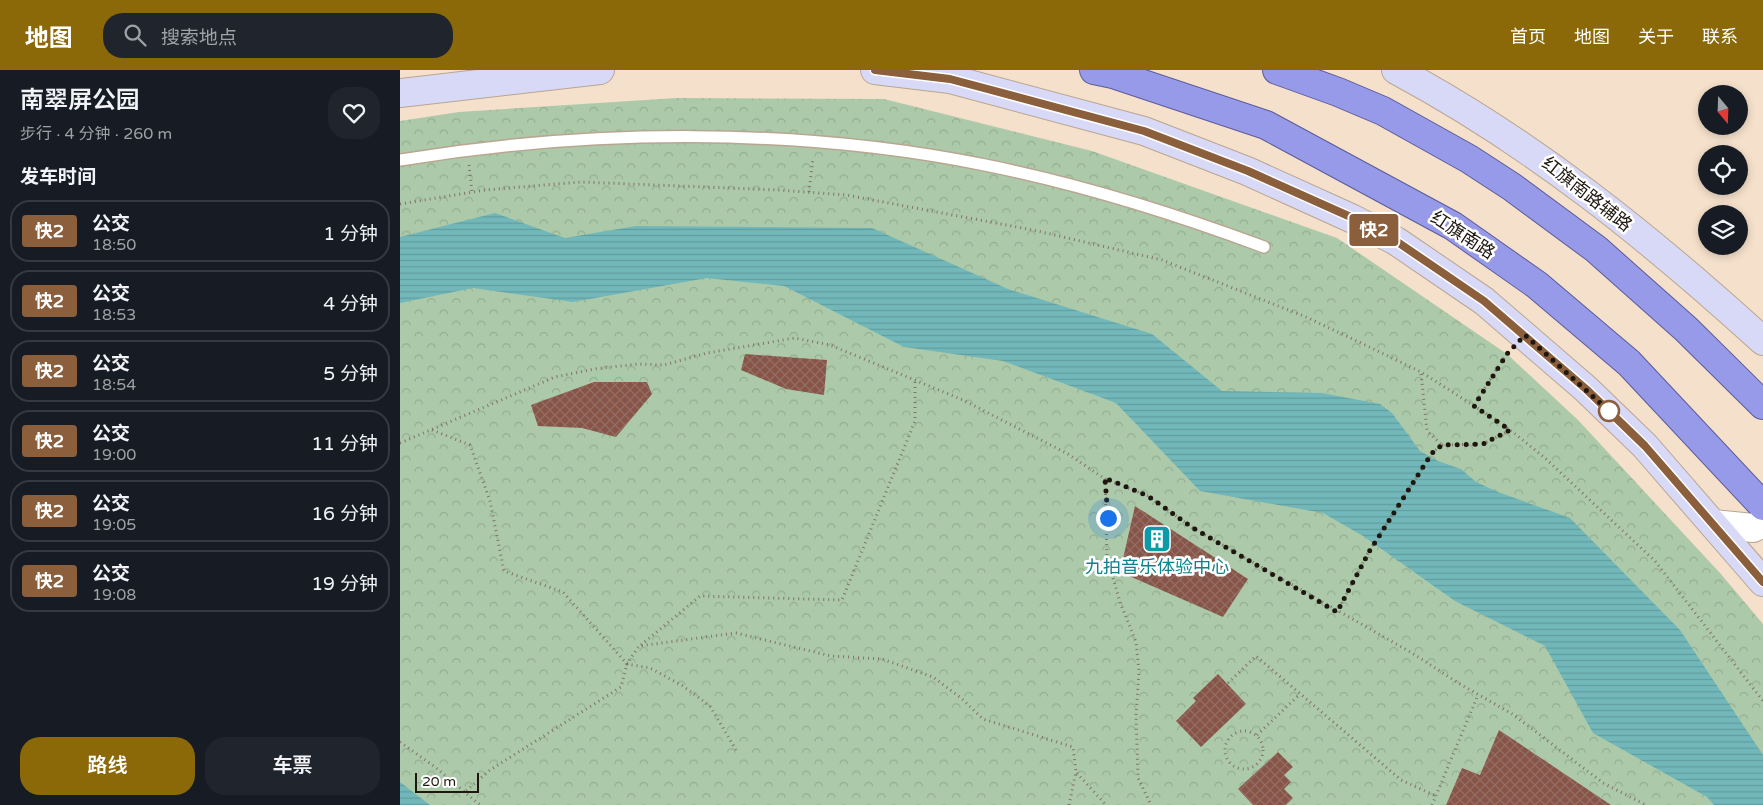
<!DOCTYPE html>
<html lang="zh">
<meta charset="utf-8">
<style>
:root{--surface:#171b24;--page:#20242c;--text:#f1f3f6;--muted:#9ea1a6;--line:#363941;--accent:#8b6808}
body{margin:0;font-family:"Varela Round","Noto Sans SC",sans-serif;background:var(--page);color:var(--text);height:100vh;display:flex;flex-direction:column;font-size:19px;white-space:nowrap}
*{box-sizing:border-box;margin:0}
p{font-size:16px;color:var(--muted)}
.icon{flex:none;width:28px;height:28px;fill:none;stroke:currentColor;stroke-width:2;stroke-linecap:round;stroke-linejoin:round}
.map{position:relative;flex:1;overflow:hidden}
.details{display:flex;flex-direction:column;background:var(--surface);width:400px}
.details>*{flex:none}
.badge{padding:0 10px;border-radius:4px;font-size:18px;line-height:32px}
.needle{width:32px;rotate:161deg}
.tools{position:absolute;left:1298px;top:15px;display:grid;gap:10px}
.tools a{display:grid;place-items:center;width:50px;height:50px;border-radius:50%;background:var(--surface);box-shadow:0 2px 8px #0003;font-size:25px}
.scale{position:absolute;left:15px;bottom:12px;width:64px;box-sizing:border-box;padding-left:5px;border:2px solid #1e1710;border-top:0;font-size:14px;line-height:18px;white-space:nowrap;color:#1e1710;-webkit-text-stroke:4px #fff;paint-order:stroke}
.you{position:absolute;width:25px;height:25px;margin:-12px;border:4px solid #fff;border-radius:50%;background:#1a73e8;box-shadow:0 0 0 8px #1a73e833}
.map>.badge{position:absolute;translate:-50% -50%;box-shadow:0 0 0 2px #fff}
h2{padding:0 20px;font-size:19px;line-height:45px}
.round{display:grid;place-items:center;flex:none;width:52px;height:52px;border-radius:20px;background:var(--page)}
.headline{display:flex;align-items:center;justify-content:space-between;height:85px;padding:0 20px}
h1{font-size:24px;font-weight:600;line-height:38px}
.primary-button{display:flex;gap:10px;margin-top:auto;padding:10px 20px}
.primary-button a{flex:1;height:58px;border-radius:20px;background:var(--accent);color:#fff;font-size:20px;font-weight:600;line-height:58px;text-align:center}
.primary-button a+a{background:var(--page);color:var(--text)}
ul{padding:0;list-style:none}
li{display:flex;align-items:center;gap:15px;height:62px;margin:0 10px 8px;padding:0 10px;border:2px solid var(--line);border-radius:20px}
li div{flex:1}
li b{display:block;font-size:19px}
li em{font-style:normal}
li .badge{min-width:55px;font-weight:700;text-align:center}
header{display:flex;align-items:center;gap:30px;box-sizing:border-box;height:70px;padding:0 25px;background:var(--accent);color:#fff}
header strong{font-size:24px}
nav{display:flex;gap:28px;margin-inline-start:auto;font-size:18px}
.search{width:350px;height:45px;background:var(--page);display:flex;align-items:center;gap:12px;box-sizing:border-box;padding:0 18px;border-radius:20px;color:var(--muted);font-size:19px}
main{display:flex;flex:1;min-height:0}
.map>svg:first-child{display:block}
.park{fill:url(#park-crowns)}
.water{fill:url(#water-rules)}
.building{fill:url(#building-cross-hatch)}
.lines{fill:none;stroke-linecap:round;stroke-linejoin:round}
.service-casing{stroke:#b9a691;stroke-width:14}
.tertiary-casing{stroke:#b9a691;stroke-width:30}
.secondary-casing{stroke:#b9a691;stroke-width:30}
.trunk-casing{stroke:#5b5b98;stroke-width:30}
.path{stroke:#817466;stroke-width:3;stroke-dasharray:1 4;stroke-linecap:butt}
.service{stroke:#fff;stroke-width:11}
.tertiary{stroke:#fff;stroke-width:28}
.secondary{stroke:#d8d9f6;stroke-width:28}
.trunk{stroke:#969ae8;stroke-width:28}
.line-casing{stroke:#fff;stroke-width:11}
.line{stroke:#8b5e3c;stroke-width:8}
.walk{stroke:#1e1710;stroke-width:5;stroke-dasharray:0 9}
.stop-dot{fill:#fff;stroke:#8b5e3c;stroke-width:2.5}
.labels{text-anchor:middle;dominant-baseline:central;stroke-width:5;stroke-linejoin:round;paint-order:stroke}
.street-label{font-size:18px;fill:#1e1710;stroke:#fff}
.culture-label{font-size:18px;fill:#0d838f;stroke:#fff}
</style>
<header>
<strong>地图</strong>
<div class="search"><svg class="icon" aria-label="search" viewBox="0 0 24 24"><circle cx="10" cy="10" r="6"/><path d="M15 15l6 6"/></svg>搜索地点</div>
<nav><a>首页</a><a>地图</a><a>关于</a><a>联系</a></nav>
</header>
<main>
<section class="details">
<div class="headline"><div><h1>南翠屏公园</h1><p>步行 · 4 分钟 · 260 m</p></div><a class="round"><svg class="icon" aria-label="heart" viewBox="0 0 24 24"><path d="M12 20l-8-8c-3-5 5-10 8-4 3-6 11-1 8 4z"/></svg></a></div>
<h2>发车时间</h2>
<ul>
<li><span class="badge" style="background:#8b5e3c;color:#fff">快2</span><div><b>公交</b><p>18:50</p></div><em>1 分钟</em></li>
<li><span class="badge" style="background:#8b5e3c;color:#fff">快2</span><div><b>公交</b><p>18:53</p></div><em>4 分钟</em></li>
<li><span class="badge" style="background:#8b5e3c;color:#fff">快2</span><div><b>公交</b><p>18:54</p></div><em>5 分钟</em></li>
<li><span class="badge" style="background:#8b5e3c;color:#fff">快2</span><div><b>公交</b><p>19:00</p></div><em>11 分钟</em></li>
<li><span class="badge" style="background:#8b5e3c;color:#fff">快2</span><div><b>公交</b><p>19:05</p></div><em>16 分钟</em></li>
<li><span class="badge" style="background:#8b5e3c;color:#fff">快2</span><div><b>公交</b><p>19:08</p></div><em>19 分钟</em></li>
</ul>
<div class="primary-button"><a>路线</a><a>车票</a></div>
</section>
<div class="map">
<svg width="1363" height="735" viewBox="0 0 1363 735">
<defs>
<pattern id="park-crowns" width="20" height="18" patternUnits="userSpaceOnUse" patternTransform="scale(1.25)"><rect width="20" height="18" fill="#accaa9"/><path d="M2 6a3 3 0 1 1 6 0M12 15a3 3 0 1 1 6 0" fill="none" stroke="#94ad90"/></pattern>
<pattern id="water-rules" width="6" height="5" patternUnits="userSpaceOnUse" patternTransform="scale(1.25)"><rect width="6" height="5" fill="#72b8ba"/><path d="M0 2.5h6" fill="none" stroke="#629d9f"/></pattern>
<pattern id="building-cross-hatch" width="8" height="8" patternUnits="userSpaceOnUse" patternTransform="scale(1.25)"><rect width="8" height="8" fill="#875448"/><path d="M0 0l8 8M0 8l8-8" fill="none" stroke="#946d64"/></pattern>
</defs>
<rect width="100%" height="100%" fill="#f5e0cb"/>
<!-- park -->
<polygon class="park" points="277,28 484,29 692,81 937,168 1107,284 1178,350 1320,503 1363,554 1363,735 0,735 0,51 59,42"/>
<!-- water -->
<g class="water">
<polygon points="95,143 165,168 236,156 472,158 608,219 752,264 822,321 922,323 980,334 992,343 1020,381 1038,391 1061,399 1076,412 1098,422 1170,448 1280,560 1363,685 1363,735 1314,735 1307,727 1193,663 1145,576 1055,531 963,466 923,443 800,421 716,333 603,291 504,277 384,216 307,208 173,232 73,218 0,233 0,167"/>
<polygon points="0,712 30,735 0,735"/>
</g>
<!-- building -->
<g class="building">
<polygon points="345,284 427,290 424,325 386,319 341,300"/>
<polygon points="194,312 247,312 252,324 216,367 182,358 138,356 131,335"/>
<polygon points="735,436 848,509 823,547 720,502"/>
<polygon points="818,604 846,634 801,677 776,651 796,631 793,628"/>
<polygon points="1099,660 1211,735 1046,735 1062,698 1080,705"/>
<polygon points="878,682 893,697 884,705 891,712 884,719 893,728 886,735 853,735 838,719"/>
</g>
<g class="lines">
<defs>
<path id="service" d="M0,90C189,59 396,57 585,95C680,114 773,143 864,177"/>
<polyline id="tertiary" points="1313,454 1353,458 1363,453"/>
<g id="secondary">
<polyline points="475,0 550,9 744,61 847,101 953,149 996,171 1084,231 1186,319 1245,376 1363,512"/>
<path d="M996,0C1131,72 1250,168 1363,271"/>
<polyline points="0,23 200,0"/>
</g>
<g id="trunk">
<polyline points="694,0 713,4 866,55 1053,156 1137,215 1229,293 1363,436"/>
<polyline points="877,0 938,22 983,41 1069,89 1112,117 1196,179 1286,259 1363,335"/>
</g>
</defs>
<!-- service casing -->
<use href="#service" class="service-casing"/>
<!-- tertiary casing -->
<use href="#tertiary" class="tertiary-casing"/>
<!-- secondary casing -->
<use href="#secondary" class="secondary-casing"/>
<!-- trunk casing -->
<use href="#trunk" class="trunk-casing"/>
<!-- path -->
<g class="path">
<polyline points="69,95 72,122"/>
<polyline points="409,122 413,88"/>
<polyline points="0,134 85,120 181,112 378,120 446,125 633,160 762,190 906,247 961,273 1021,302 1104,355 1145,388 1255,491 1363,631"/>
<polyline points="1074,335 1107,283"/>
<polyline points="32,360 70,375 90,431 104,501 163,522 227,594 221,617 90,700 65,722"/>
<polyline points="0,373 155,307 194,299 238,294 264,295 307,283 395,268 430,275 563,330 668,384 705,409 748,426 793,458 1012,583 1060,614 1114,645 1203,713 1246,735"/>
<polyline points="1042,375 1083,374 1110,360"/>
<polyline points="705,409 707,487 720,532 736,572 739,601 736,645 738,708 751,735"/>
<polyline points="937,542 969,481 1032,383 1042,375 1027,361 1021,303"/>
<polyline points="241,575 300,526 442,530 515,351 515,309"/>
<polyline points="828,613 856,586 1001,710 1036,726"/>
<circle cx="844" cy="680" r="19"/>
<polyline points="857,665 900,624"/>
<polyline points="0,672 35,697 80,735"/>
<polyline points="336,680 310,636 283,616 250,598 227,594 239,576 336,563 431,586 482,589 533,607 561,628 583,649 673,677 676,702"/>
<polyline points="669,735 676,702 706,735"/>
<polyline points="1032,735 1078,625"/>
</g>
<!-- service -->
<use href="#service" class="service"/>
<!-- tertiary -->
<use href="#tertiary" class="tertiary"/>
<!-- secondary -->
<use href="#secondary" class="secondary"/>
<!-- trunk -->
<use href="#trunk" class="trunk"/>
</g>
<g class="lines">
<defs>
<polyline id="line" points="475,0 550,9 744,61 848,101 953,148 996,171 1084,231 1186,319 1245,376 1363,512"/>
</defs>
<!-- line casing -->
<use href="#line" class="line-casing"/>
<!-- line -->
<use href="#line" class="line"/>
<!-- walk -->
<polyline class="walk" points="708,448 705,408 748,426 793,458 937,542 969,482 1032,383 1042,375 1083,374 1110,360 1074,336 1107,284 1125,265 1209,341"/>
</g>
<!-- icons -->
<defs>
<symbol id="building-square" viewBox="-11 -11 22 22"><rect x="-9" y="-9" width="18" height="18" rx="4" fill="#0f9aa8" stroke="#fff"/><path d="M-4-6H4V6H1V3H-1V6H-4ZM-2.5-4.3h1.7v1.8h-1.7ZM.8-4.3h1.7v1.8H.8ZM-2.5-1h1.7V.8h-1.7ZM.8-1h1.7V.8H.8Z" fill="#fff"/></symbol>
</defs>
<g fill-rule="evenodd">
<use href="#building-square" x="741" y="453" width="32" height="32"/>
</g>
<!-- markers -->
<circle class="stop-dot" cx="1209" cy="341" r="10"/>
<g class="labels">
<!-- street labels -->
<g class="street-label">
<text transform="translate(1187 124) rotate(38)">红旗南路辅路</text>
<text transform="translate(1063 165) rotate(33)">红旗南路</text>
</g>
<!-- culture labels -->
<g class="culture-label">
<text x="757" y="497">九拍音乐体验中心</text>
</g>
</g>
</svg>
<div class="tools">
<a><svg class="needle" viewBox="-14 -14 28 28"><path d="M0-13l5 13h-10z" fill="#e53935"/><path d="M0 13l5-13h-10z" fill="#9ea1a6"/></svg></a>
<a><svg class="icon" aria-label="locate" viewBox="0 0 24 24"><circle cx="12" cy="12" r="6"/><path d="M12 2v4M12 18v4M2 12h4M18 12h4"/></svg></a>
<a><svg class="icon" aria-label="layers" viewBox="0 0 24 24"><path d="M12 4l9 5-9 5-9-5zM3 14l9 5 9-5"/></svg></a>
</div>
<div class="scale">20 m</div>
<div class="you" style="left:708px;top:448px"></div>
<b class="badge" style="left:974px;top:160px;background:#8b5e3c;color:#fff">快2</b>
</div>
</main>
